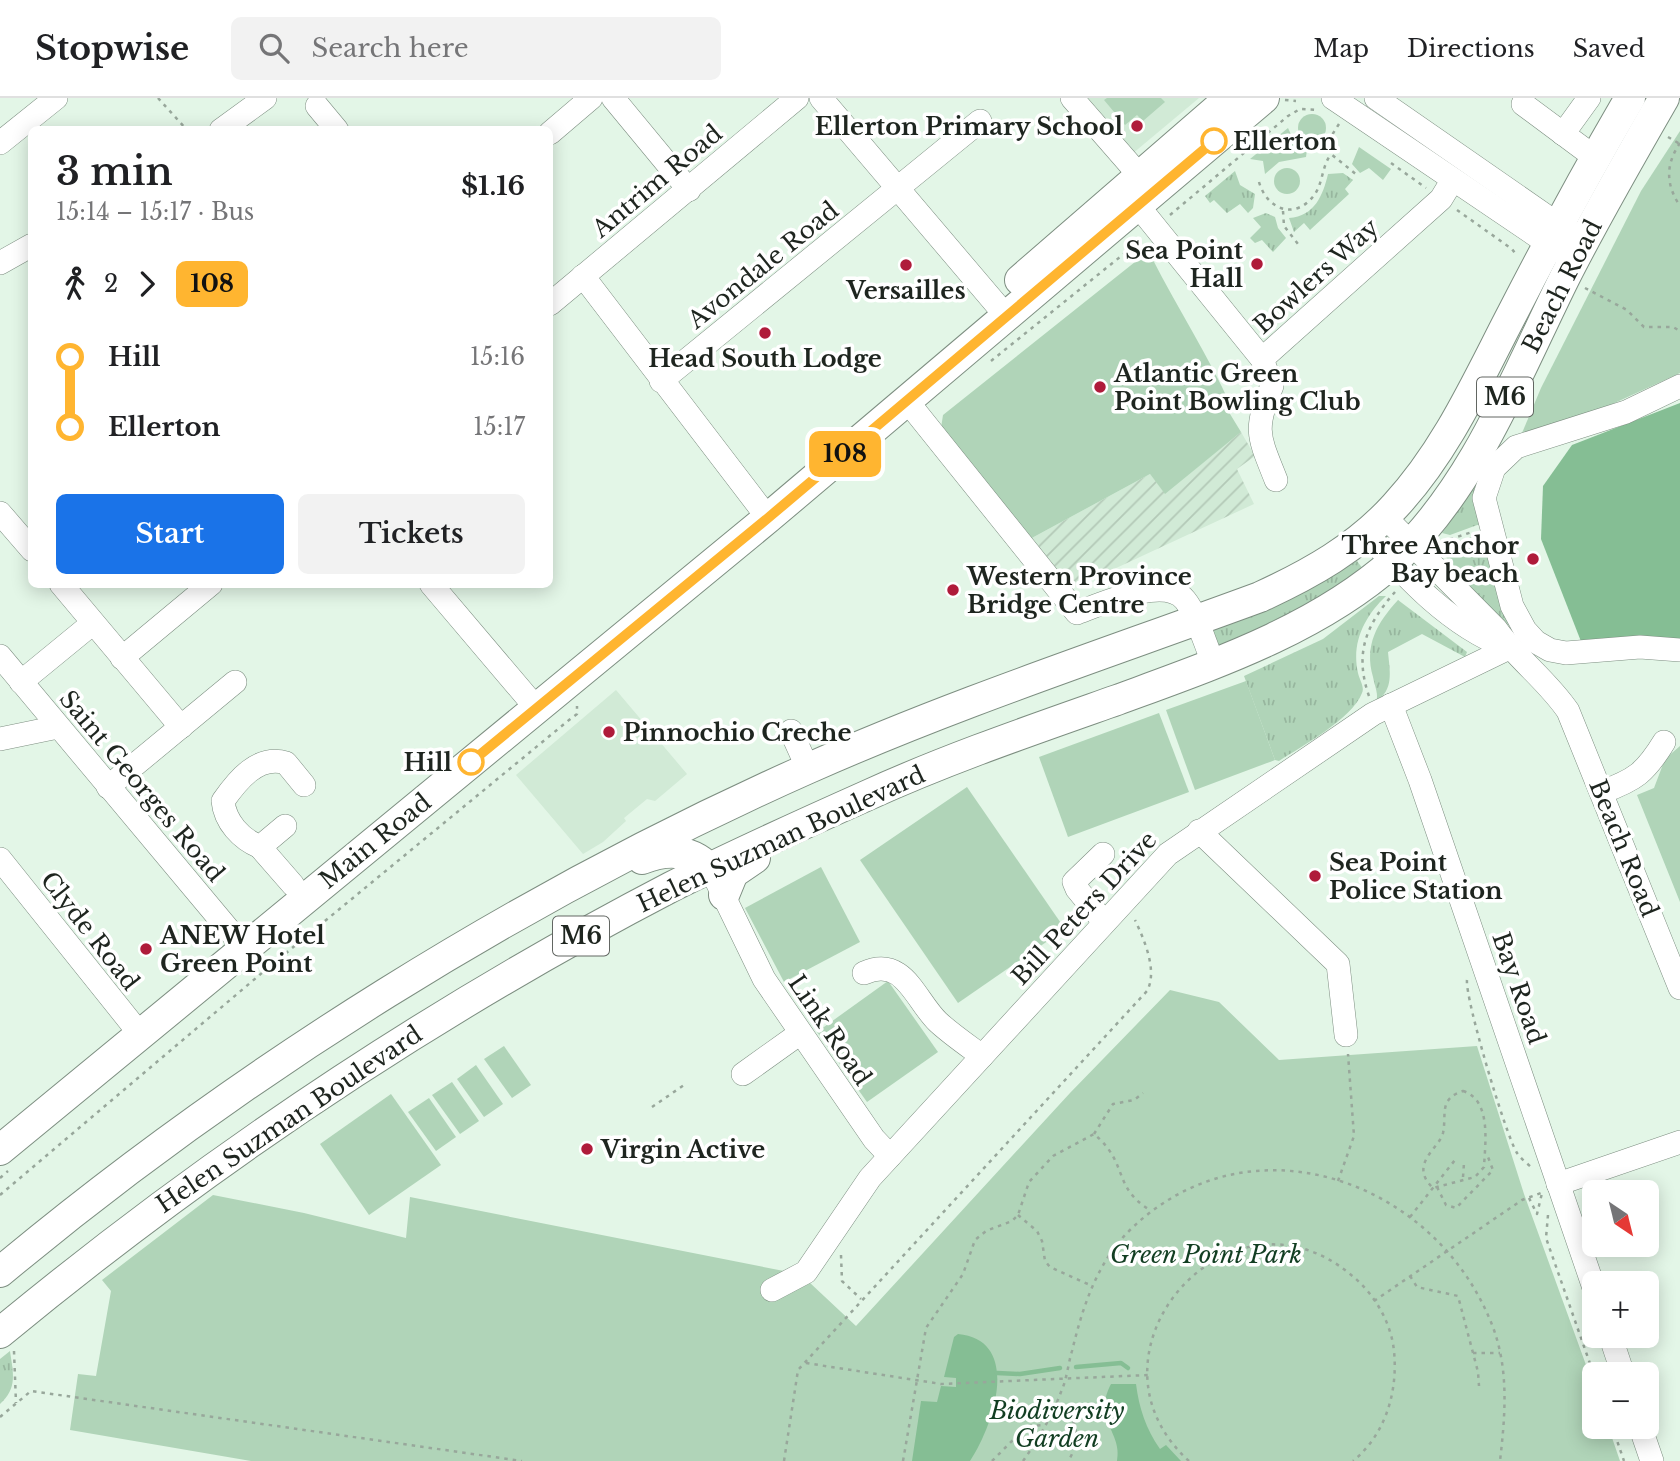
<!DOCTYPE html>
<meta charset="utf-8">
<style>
:root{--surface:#fff;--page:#f2f2f2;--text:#202124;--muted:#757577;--line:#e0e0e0;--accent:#1a73e8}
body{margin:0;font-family:"Libre Baskerville",serif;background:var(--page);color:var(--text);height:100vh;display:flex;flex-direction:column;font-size:26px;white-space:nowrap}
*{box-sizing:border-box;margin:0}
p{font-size:23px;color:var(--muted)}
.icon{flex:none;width:38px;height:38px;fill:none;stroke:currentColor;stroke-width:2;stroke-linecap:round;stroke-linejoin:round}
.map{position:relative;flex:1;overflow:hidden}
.side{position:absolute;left:28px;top:28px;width:525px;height:462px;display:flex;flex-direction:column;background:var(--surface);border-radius:10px;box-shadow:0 4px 18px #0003}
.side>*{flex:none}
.badge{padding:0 14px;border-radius:10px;font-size:24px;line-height:46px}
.needle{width:46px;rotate:145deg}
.buttons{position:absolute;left:1582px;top:1082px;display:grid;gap:14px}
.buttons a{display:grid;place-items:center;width:77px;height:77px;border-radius:10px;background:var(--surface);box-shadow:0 4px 18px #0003;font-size:35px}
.map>.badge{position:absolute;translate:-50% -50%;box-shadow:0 0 0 4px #fff}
.legs{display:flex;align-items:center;gap:10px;height:77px;padding:0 28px;font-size:23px}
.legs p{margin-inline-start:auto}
.summary{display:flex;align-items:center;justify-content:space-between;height:119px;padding:0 28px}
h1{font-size:38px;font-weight:600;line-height:52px}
.button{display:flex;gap:14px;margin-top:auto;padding:14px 28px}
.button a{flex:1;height:80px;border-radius:10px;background:var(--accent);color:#fff;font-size:28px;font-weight:600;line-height:80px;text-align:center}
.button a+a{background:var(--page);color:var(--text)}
ul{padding:0 28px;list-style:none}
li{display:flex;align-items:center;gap:24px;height:70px;font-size:26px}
li i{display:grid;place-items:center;width:10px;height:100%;margin:0 9px;background:currentColor}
li i::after{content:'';width:18px;height:18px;margin:-9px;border:5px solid;border-radius:50%;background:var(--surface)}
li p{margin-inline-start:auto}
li:first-child i{background:linear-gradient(#0000 50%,currentColor 0)}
li:last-child i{background:linear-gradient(currentColor 50%,#0000 0)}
header{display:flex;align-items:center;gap:42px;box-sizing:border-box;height:98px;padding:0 35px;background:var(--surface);border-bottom:2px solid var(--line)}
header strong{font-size:33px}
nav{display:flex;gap:38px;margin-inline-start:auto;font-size:24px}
.search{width:490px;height:63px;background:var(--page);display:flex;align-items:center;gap:18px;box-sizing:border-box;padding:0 24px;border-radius:10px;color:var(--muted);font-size:26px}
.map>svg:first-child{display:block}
.built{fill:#d1ead6}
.industrial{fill:url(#industrial-furrows)}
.grass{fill:url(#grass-tufts)}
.green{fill:#b0d4b8}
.water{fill:#85be94}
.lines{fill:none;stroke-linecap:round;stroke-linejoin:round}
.stream{stroke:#85be94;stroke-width:4.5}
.minor-casing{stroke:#7d8e81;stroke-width:24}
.major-casing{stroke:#7d8e81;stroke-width:32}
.path{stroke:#98a79b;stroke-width:2.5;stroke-dasharray:3.5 5;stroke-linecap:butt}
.minor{stroke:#fff;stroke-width:23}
.major{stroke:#fff;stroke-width:30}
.line-1-casing{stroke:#fff;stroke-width:16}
.line-1{stroke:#ffb530;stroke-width:10}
.poi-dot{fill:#af1b3a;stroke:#fff;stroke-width:2.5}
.stop-1-dot{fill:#fff;stroke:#ffb530;stroke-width:3.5}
.labels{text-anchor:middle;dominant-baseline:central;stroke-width:7;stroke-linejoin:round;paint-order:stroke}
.shield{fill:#fff;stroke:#626662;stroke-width:2}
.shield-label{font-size:23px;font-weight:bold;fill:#1e251f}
.poi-label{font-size:24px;font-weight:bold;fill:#1e251f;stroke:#fff;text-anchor:start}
.stop-label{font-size:24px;font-weight:bold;fill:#1e251f;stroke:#fff;text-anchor:start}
.street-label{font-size:24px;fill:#1e251f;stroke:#fff}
.park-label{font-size:24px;font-style:italic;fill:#123e22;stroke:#fff}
</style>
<header>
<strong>Stopwise</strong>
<div class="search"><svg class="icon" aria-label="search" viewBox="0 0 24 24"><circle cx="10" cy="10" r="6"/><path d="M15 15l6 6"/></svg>Search here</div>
<nav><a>Map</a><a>Directions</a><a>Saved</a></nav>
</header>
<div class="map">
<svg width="1680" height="1363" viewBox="0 0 1680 1363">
<defs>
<pattern id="industrial-furrows" width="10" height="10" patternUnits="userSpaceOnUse" patternTransform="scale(1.75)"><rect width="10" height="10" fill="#d1ead6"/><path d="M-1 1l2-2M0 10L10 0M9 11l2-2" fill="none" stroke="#b3c9b7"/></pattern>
<pattern id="grass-tufts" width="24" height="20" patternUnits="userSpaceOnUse" patternTransform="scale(1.75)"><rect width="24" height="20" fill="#b0d4b8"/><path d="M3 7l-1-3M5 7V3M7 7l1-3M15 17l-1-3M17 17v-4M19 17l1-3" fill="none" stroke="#97b69e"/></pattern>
</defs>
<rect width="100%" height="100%" fill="#e3f6e7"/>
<!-- built -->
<g class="built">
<polygon points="1085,0 1199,0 1132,56"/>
<polygon points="616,592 687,676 655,703 647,701 624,720 626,723 603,744 583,756 516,677"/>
</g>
<!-- industrial -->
<polygon class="industrial" points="1241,334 1255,358 1237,371 1254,406 1071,491 1030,441 1150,376 1165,395"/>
<!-- grass -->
<g class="grass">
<polygon points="1235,73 1240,87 1255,96 1253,110 1248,115 1240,106 1227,115 1214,102 1210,105 1205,98"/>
<path d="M1343,75L1353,82L1345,91L1349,96L1310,132L1304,125L1294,134L1289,120C1315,118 1323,97 1328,76Z"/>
<polygon points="1266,115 1275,119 1278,130 1286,140 1273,154 1262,142 1255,145 1250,140 1261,129 1253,120"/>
<polygon points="1475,388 1480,426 1450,437 1442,435"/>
<polygon points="1483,435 1514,532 1481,501 1442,454 1448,447"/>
<polygon points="1357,463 1363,471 1312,507 1220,551 1210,533"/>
<path d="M1379,498H1386C1365,518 1351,544 1358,575C1359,581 1365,589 1362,595C1352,621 1302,648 1279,663L1275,662L1244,578L1323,541Z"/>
<path d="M1398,502L1467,554L1465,559L1422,536L1388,554C1390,575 1394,591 1376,604C1379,597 1375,589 1373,579C1364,547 1377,525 1398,502Z"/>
<path d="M10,1253C13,1275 18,1290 0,1306V1261Z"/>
</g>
<!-- green -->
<g class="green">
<polygon points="1107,0 1161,0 1165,4 1143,23 1137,17 1125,27 1104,2"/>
<circle cx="1312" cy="30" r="14"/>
<polygon points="1288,30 1295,45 1307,52 1306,59 1279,64 1265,76 1263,63 1250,61"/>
<polygon points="1680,33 1680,275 1608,308 1522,335 1541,290 1641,93"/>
<polygon points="1359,49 1391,71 1383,82 1369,70 1360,75 1352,66"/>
<circle cx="1287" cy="83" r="13"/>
<path d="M1145,156L1152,160C1178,211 1208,257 1231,308L1227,311L1241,334L1165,396L1150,376L1030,441L941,330L943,317Z"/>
<polygon points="1246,583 1275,662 1195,692 1166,612"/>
<polygon points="1159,615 1189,694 1068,739 1039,659"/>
<polygon points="1680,648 1680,804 1637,697 1654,690 1665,661"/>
<polygon points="967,689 1065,831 958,905 860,762"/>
<polygon points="821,769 860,844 784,884 745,810"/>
<polygon points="888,883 938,954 867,1004 817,934"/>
<polygon points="1170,892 1219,904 1279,962 1477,948 1524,1096 1594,1289 1594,1328 1608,1328 1620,1363 251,1363 70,1332 78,1276 96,1278 111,1193 102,1182 213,1097 304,1115 406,1140 410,1099 789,1174 809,1184 856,1228 1070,995"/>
<polygon points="504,948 531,987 512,1000 484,961"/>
<polygon points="476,967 503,1006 484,1019 457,981"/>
<polygon points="452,984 479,1023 460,1036 432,997"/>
<polygon points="391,996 441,1067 369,1117 320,1046"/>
<polygon points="429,1000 456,1039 436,1053 408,1014"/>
</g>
<!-- water -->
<g class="water">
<polygon points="1680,305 1680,543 1582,546 1541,441 1543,388 1572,347"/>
<path d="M958,1236C1023,1242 993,1329 970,1363H912L921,1303L937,1304L941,1288L956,1289V1280L944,1279L954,1239Z"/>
<path d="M1111,1286H1136C1139,1310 1146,1331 1160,1351L1166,1347L1181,1363H1117C1123,1334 1092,1322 1111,1286Z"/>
</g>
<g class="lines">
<!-- stream -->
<g class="stream">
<polyline points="1076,1269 1121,1265 1128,1270"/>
<polyline points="997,1275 1020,1276 1060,1270"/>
</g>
<defs>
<g id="minor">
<polyline points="613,0 689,92"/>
<polyline points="821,0 1007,219"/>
<polyline points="1072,0 1140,78"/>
<polyline points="1333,0 1562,155"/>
<polyline points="1376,0 1572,136"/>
<polyline points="1523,6 1597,61"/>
<polyline points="317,8 337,32"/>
<polyline points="221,32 265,0"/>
<polyline points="550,35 591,0"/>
<polyline points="1563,36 1589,0"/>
<polyline points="0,45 56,0"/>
<path d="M1139,109L1262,261L1272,288C1253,332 1259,339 1276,382"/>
<polyline points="0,165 32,147"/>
<polyline points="583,178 768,420"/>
<polyline points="550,206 797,0"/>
<polyline points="1262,261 1441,101 1452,83"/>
<polyline points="661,283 980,23"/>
<polyline points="1680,288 1626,314 1516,349 1494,370 1484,400 1512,508 1525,532 1536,544 1550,552 1566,555 1640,549 1680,552"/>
<path d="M907,303L1077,515C1101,506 1165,477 1185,502C1198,518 1205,547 1214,566"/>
<polyline points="0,415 32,452"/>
<path d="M1385,419L1496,531C1517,561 1547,582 1568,613L1680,890"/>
<path d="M1366,435C1406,479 1449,527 1506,549"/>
<polyline points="61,486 181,629"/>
<polyline points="431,486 537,611"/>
<polyline points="0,558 244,850"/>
<polyline points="122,560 211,486"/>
<polyline points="21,584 93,525"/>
<polyline points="1391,607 1420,682 1594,1190"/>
<polyline points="791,633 808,671"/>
<polyline points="0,641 58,629"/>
<polyline points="108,689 235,584"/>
<path d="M1602,694C1635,682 1645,675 1664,644"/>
<path d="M285,728L260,749C241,741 225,724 223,703C237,683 258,656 286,665L304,687"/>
<polyline points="1199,733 1338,866 1346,937"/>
<polyline points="260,749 293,787"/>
<polyline points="1103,756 1074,784 1077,791 1104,824"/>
<polyline points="0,761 140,936"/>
<polyline points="717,784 764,881 874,1041 890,1058"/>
<path d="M864,875C904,857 915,902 938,924C951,936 967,947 982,958"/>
<polyline points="743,976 799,936"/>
<polyline points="1558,1086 1680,1044"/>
<polyline points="772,1192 806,1174 870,1080 1168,756 1373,616 1509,550"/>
<polyline points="1610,1237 1623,1276"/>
<polyline points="1640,1328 1652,1363"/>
</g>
<g id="major">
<polyline points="1020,182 1230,0"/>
<path d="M642,761C667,751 691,751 710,771"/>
<polyline points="724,797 733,775 755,760"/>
<polyline points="0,1052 768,420 1264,0"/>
<path d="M0,1174C240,974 521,798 807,671C955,605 1108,555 1260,499C1310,476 1357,450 1395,408C1447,352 1478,281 1513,214C1550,142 1589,70 1630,0"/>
<path d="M0,1235C208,1063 431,914 671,789C734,757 801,727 866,698C947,661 1032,632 1117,602C1212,567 1317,532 1394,463C1475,388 1517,275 1565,179C1596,118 1630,59 1664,0"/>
</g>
</defs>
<!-- minor casing -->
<use href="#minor" class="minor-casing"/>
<!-- major casing -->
<use href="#major" class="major-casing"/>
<!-- path -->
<g class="path">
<polyline points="158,0 187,32"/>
<polyline points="1285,2 1296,3"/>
<polyline points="1339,26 1332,37 1331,56 1357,77"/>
<polyline points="1668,39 1680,46"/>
<path d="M1680,45C1665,67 1666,87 1680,108"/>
<polyline points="1391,65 1426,90"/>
<path d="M1259,84C1267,112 1296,123 1315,96C1323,84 1322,68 1331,56"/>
<polyline points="1457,112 1512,151 1517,158"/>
<polyline points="1283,113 1284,128 1298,146"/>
<polyline points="1170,117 1288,18 1300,11 1318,12"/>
<polyline points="1585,190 1627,212 1644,229 1673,229 1680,233"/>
<polyline points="991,263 1141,142"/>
<polyline points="1442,444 1472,434"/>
<path d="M1369,598C1354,555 1366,527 1395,494"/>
<path d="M1467,882C1465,901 1506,1038 1517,1055C1521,1061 1528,1066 1533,1071"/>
<path d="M1463,993C1492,1002 1485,1046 1484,1069L1475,1079L1433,1090C1408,1066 1439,1051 1443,1035C1447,1017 1438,1001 1463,993Z"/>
<polyline points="652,1009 687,985"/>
<polyline points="1094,1036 1113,1006 1134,1002 1143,995"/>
<polyline points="1463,1079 1464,1065"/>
<polyline points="0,1080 8,1073"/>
<polyline points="1338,1083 1354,1038 1348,956"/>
<polyline points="1437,1089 1446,1107 1456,1110 1493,1072 1488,1059 1484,1059"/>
<polyline points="0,1097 263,874 569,622 577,616 577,608"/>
<polyline points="1529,1100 1537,1116 1542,1095"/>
<polyline points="1018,1117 1037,1133 1042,1143 1045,1163 1050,1169 1090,1187"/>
<polyline points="1548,1117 1546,1140 1594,1277"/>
<polyline points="1410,1119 1455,1062"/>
<polyline points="841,1157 842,1183 861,1201"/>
<polyline points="1410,1178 1417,1189 1458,1198 1478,1274 1479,1288"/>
<polyline points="1374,1203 1522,1102 1541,1095"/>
<polyline points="1587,1209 1593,1226"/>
<polyline points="14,1253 16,1305"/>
<polyline points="1473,1255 1500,1255"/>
<polyline points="806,1265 941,1286 1148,1277"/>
<path d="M1056,1305C1078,1317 1082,1343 1068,1363"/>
<polyline points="0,1319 31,1293 522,1363"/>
<polyline points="1612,1328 1624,1363"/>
<path d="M784,1363L798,1272L1147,893C1158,873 1144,841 1135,822"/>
<path d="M903,1363L926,1230L963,1176L975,1142L986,1133L1012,1123L1018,1117L1029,1084L1053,1058L1094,1036C1129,1065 1112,1089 1150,1112"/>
<polyline points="992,1363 1027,1328 1045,1327"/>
<path d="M1023,1363C1038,1342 1052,1318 1061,1294C1067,1281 1068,1266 1072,1253C1083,1208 1097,1164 1131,1131C1252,1014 1440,1084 1494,1232C1509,1275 1505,1319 1500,1363"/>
<path d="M1189,1363C1071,1256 1228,1075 1350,1176C1373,1194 1391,1223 1394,1253C1398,1293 1386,1336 1353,1363"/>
</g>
<!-- minor -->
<use href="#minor" class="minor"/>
<!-- major -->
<use href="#major" class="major"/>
</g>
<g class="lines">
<defs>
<polyline id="line-1" points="471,664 768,420 1214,43"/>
</defs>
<!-- line-1 casing -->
<use href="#line-1" class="line-1-casing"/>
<!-- line-1 -->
<use href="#line-1" class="line-1"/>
</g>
<!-- markers -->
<g class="poi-dot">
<circle cx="1137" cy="28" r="7"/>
<circle cx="1257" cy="166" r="7"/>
<circle cx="906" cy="167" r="7"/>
<circle cx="765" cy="235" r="7"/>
<circle cx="1100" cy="289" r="7"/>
<circle cx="1533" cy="461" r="7"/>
<circle cx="953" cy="492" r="7"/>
<circle cx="609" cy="634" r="7"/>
<circle cx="1315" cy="778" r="7"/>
<circle cx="146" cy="851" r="7"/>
<circle cx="587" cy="1051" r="7"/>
</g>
<g class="stop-1-dot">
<circle cx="1214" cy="43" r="12"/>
<circle cx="471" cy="664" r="12"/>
</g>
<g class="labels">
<!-- shield labels -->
<g class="shield">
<rect x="1477" y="279.5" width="56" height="39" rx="5"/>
<rect x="553" y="818.5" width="56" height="39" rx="5"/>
</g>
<g class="shield-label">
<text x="1505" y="299">M6</text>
<text x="581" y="838">M6</text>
</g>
<!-- poi labels -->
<g class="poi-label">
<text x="1123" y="28" text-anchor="end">Ellerton Primary School</text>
<text x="1243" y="152" text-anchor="end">Sea Point<tspan x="1243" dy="28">Hall</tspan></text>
<text x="906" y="192" text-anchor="middle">Versailles</text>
<text x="765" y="260" text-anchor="middle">Head South Lodge</text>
<text x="1114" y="275">Atlantic Green<tspan x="1114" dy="28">Point Bowling Club</tspan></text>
<text x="1519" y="447" text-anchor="end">Three Anchor<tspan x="1519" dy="28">Bay beach</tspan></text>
<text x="967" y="478">Western Province<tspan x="967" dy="28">Bridge Centre</tspan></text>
<text x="623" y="634">Pinnochio Creche</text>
<text x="1329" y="764">Sea Point<tspan x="1329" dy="28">Police Station</tspan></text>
<text x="160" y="837">ANEW Hotel<tspan x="160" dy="28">Green Point</tspan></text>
<text x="601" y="1051">Virgin Active</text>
</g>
<!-- stop labels -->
<g class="stop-label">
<text x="1233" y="43">Ellerton</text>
<text x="452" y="664" text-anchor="end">Hill</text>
</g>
<!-- street labels -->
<g class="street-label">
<text transform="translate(657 83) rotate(-40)">Antrim Road</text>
<text transform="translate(763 167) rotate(-39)">Avondale Road</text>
<text transform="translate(1316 178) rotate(-42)">Bowlers Way</text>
<text transform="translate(1562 188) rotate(-63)">Beach Road</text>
<text transform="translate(142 688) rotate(50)">Saint Georges Road</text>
<text transform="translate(781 741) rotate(-25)">Helen Suzman Boulevard</text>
<text transform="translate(375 743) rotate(-39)">Main Road</text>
<text transform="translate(1624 750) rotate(68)">Beach Road</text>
<text transform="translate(1084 810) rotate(-47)">Bill Peters Drive</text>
<text transform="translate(90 833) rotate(52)">Clyde Road</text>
<text transform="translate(1519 890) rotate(71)">Bay Road</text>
<text transform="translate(830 932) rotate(56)">Link Road</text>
<text transform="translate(289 1021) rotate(-34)">Helen Suzman Boulevard</text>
</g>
<!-- park labels -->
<g class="park-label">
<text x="1206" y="1156">Green Point Park</text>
<text x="1057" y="1312">Biodiversity<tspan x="1057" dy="28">Garden</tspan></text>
</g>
</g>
</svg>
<div class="buttons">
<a><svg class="needle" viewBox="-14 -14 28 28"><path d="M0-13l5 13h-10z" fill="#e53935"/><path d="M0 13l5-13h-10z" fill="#757577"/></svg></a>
<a>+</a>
<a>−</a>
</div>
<b class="badge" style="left:845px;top:356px;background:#ffb530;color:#111">108</b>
<section class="side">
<div class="summary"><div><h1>3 min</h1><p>15:14 – 15:17 · Bus</p></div><b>$1.16</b></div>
<div class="legs"><svg class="icon" aria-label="walk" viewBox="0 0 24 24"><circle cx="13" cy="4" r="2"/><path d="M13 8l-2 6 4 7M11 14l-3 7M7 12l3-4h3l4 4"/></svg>2<svg class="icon" aria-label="forward" viewBox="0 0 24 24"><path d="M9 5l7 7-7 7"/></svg><b class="badge" style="background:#ffb530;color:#111">108</b></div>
<ul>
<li><i style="color:#ffb530"></i><b>Hill</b><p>15:16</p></li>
<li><i style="color:#ffb530"></i><b>Ellerton</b><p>15:17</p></li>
</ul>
<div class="button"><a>Start</a><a>Tickets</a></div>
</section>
</div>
